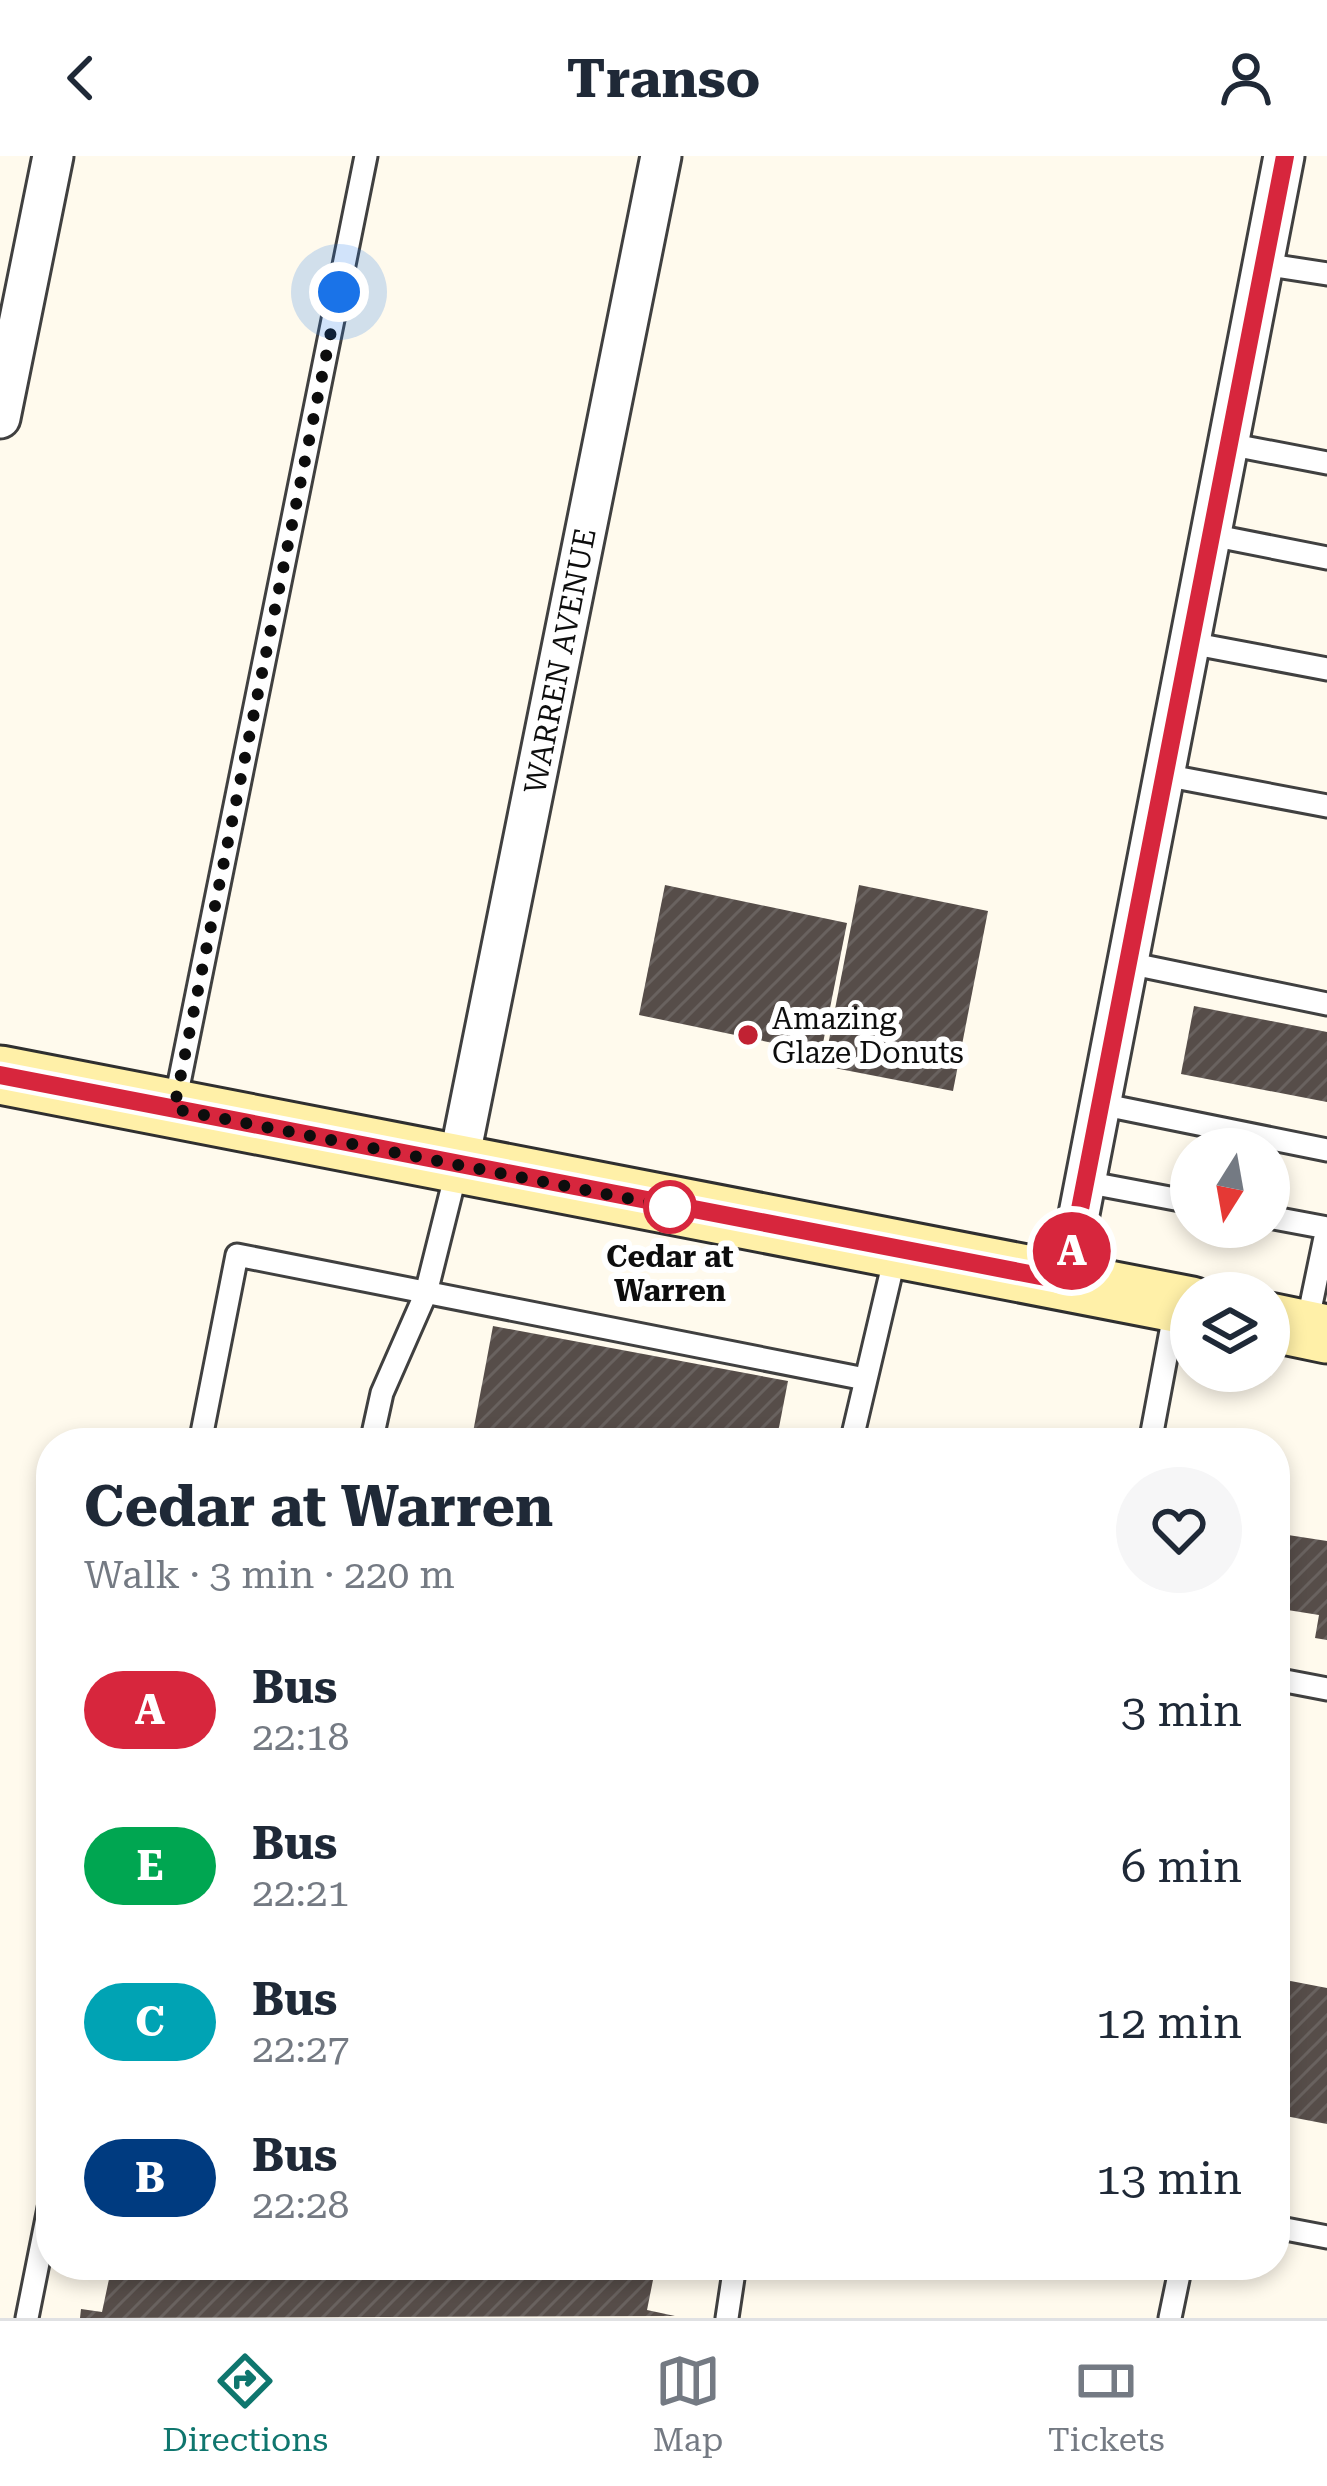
<!DOCTYPE html>
<meta charset="utf-8">
<style>
:root{--surface:#fff;--page:#f6f6f7;--text:#1f2937;--muted:#747a83;--line:#e0e1e3;--accent:#0f766e}
body{margin:0;font-family:"Roboto Serif",serif;background:var(--page);color:var(--text);height:100vh;display:flex;flex-direction:column;font-size:45px;white-space:nowrap}
*{box-sizing:border-box;margin:0}
p{font-size:39px;color:var(--muted)}
.icon{flex:none;width:66px;height:66px;fill:none;stroke:currentColor;stroke-width:2;stroke-linecap:round;stroke-linejoin:round}
.map{position:relative;flex:1;overflow:hidden}
.details{position:absolute;left:36px;top:1272px;width:1254px;height:852px;display:flex;flex-direction:column;background:var(--surface);border-radius:48px;box-shadow:0 6px 18px #0003}
.details>*{flex:none}
.badge{padding:0 24px;border-radius:39px;font-size:42px;line-height:78px}
.needle{width:78px;rotate:191deg}
.buttons{position:absolute;left:1170px;top:972px;display:grid;gap:24px}
.buttons a{display:grid;place-items:center;width:120px;height:120px;border-radius:50%;background:var(--surface);box-shadow:0 6px 18px #0003;font-size:60px}
.you{position:absolute;width:60px;height:60px;margin:-30px;border:9px solid #fff;border-radius:50%;background:#1a73e8;box-shadow:0 0 0 18px #1a73e833}
.map>.badge{position:absolute;translate:-50% -50%;box-shadow:0 0 0 6px #fff}
.round{display:grid;place-items:center;flex:none;width:126px;height:126px;border-radius:63px;background:var(--page)}
.overview{display:flex;align-items:center;justify-content:space-between;height:204px;padding:0 48px}
h1{font-size:57px;font-weight:700;line-height:90px}
ul{padding:0;list-style:none}
li{display:flex;align-items:center;gap:36px;height:156px;padding:0 48px}
li div{flex:1}
li b{display:block;font-size:45px}
li em{font-style:normal}
li .badge{min-width:132px;font-weight:700;text-align:center}
header{display:flex;justify-content:space-between;align-items:center;height:156px;padding:0 48px;background:var(--surface);font-size:54px;font-weight:700}
.dock{display:flex;justify-content:space-around;align-items:center;height:168px;border-top:3px solid var(--line);background:var(--surface);font-size:33px;color:var(--muted)}
.dock a{display:grid;justify-items:center;gap:6px}
.dock .active{color:var(--accent)}
.map>svg:first-child{display:block}
.building{fill:url(#building-hatch)}
.lines{fill:none;stroke-linecap:round;stroke-linejoin:round}
.lane-casing{stroke:#404040;stroke-width:27}
.street-casing{stroke:#404040;stroke-width:45}
.secondary-casing{stroke:#2f2f2f;stroke-width:63}
.lane{stroke:#fff;stroke-width:21}
.street{stroke:#fff;stroke-width:39}
.secondary{stroke:#fff0a8;stroke-width:57}
.line-casing{stroke:#fff;stroke-width:27}
.line{stroke:#d7263d;stroke-width:18}
.walk{stroke:#0d0d0d;stroke-width:12;stroke-dasharray:0 21.6}
.poi-dot{fill:#c12233;stroke:#fff;stroke-width:4.5}
.stop-dot{fill:#fff;stroke:#d7263d;stroke-width:6}
.labels{text-anchor:middle;dominant-baseline:central;stroke-width:12;stroke-linejoin:round;paint-order:stroke}
.street-label{font-size:30px;fill:#0d0d0d;stroke:#fff}
.poi-label{font-size:30px;fill:#0d0d0d;stroke:#fff;text-anchor:start}
.stop-label{font-size:30px;font-weight:bold;fill:#0d0d0d;stroke:#fff}
</style>
<header><svg class="icon" aria-label="back" viewBox="0 0 24 24"><path d="M15 5l-7 7 7 7"/></svg>Transo<svg class="icon" aria-label="person" viewBox="0 0 24 24"><circle cx="12" cy="8" r="4"/><path d="M4 21q1-7 8-7t8 7"/></svg></header>
<div class="map">
<svg width="1327" height="2162" viewBox="0 0 1327 2162">
<defs>
<pattern id="building-hatch" width="6" height="6" patternUnits="userSpaceOnUse" patternTransform="scale(3)"><rect width="6" height="6" fill="#564d49"/><path d="M-1 1l2-2M0 6l6-6M5 7l2-2" fill="none" stroke="#69625f"/></pattern>
</defs>
<rect width="100%" height="100%" fill="#fffaed"/>
<!-- building -->
<g class="building">
<polygon points="665,729 847,767 821,897 639,859"/>
<polygon points="859,729 988,755 953,935 824,910"/>
<polygon points="1194,850 1327,876 1327,946 1181,918"/>
<polygon points="493,1170 788,1225 776,1287 471,1287"/>
<polygon points="1275,1377 1327,1385 1327,1484 1315,1482 1319,1459 1275,1452"/>
<polygon points="1275,1822 1327,1832 1327,1968 1275,1958"/>
<polygon points="112,2109 656,2109 647,2154 675,2160 80,2162 81,2153 102,2156"/>
</g>
<g class="lines">
<defs>
<g id="lane">
<polyline points="1263,108 1327,118"/>
<polyline points="1228,288 1327,307"/>
<polyline points="1211,379 1327,402"/>
<polyline points="1190,487 1327,513"/>
<polyline points="1164,619 1327,650"/>
<polyline points="1128,807 1327,848"/>
<polyline points="1100,948 1327,994"/>
<polyline points="174,952 366,0"/>
<polyline points="1085,1026 1191,1046"/>
<polyline points="1269,1061 1327,1072 1306,1173"/>
<polyline points="200,1287 237,1099 865,1223"/>
<polyline points="371,1287 382,1237 426,1137 458,1009"/>
<polyline points="851,1287 896,1096"/>
<polyline points="1150,1287 1176,1148"/>
<polyline points="1275,1523 1327,1533"/>
<polyline points="1275,2071 1327,2081"/>
<polyline points="27,2162 51,2042"/>
<polyline points="727,2162 735,2109"/>
<polyline points="1170,2162 1181,2109"/>
</g>
<g id="street">
<polyline points="0,262 53,0"/>
<polyline points="458,1009 661,0"/>
<polyline points="1066,1125 1284,0"/>
</g>
<g id="secondary">
<polyline points="0,919 1191,1150"/>
<polyline points="1269,1166 1327,1178"/>
</g>
</defs>
<!-- lane casing -->
<use href="#lane" class="lane-casing"/>
<!-- street casing -->
<use href="#street" class="street-casing"/>
<!-- secondary casing -->
<use href="#secondary" class="secondary-casing"/>
<!-- lane -->
<use href="#lane" class="lane"/>
<!-- street -->
<use href="#street" class="street"/>
<!-- secondary -->
<use href="#secondary" class="secondary"/>
</g>
<g class="lines">
<defs>
<polyline id="line" points="0,919 1066,1125 1285,0"/>
</defs>
<!-- line casing -->
<use href="#line" class="line-casing"/>
<!-- line -->
<use href="#line" class="line"/>
<!-- walk -->
<polyline class="walk" points="339,136 174,953 677,1052 670,1051"/>
</g>
<!-- markers -->
<circle class="poi-dot" cx="748" cy="879" r="12"/>
<circle class="stop-dot" cx="670" cy="1051" r="24"/>
<g class="labels">
<!-- street labels -->
<g class="street-label">
<text transform="translate(560 505) rotate(-79)">WARREN AVENUE</text>
</g>
<!-- poi labels -->
<g class="poi-label">
<text x="772" y="862">Amazing<tspan x="772" dy="34">Glaze Donuts</tspan></text>
</g>
<!-- stop labels -->
<g class="stop-label">
<text x="670" y="1100">Cedar at<tspan x="670" dy="34">Warren</tspan></text>
</g>
</g>
</svg>
<div class="buttons">
<a><svg class="needle" viewBox="-14 -14 28 28"><path d="M0-13l5 13h-10z" fill="#e53935"/><path d="M0 13l5-13h-10z" fill="#747a83"/></svg></a>
<a><svg class="icon" aria-label="layers" viewBox="0 0 24 24"><path d="M12 4l9 5-9 5-9-5zM3 14l9 5 9-5"/></svg></a>
</div>
<div class="you" style="left:339px;top:136px"></div>
<b class="badge" style="left:1072px;top:1095px;background:#d7263d;color:#fff">A</b>
<section class="details">
<div class="overview"><div><h1>Cedar at Warren</h1><p>Walk · 3 min · 220 m</p></div><a class="round"><svg class="icon" aria-label="heart" viewBox="0 0 24 24"><path d="M12 20l-8-8c-3-5 5-10 8-4 3-6 11-1 8 4z"/></svg></a></div>
<ul>
<li><span class="badge" style="background:#d7263d;color:#fff">A</span><div><b>Bus</b><p>22:18</p></div><em>3 min</em></li>
<li><span class="badge" style="background:#00a651;color:#fff">E</span><div><b>Bus</b><p>22:21</p></div><em>6 min</em></li>
<li><span class="badge" style="background:#00a3b4;color:#fff">C</span><div><b>Bus</b><p>22:27</p></div><em>12 min</em></li>
<li><span class="badge" style="background:#003b80;color:#fff">B</span><div><b>Bus</b><p>22:28</p></div><em>13 min</em></li>
</ul>
</section>
</div>
<nav class="dock">
<a class="active"><svg class="icon" aria-label="directions" viewBox="0 0 24 24"><path d="M12 3l9 9-9 9-9-9zM9 14v-3h6M13 9l2 2-2 2"/></svg>Directions</a>
<a><svg class="icon" aria-label="map" viewBox="0 0 24 24"><path d="M3 6l6-2 6 2 6-2v14l-6 2-6-2-6 2zM9 4v14M15 6v14"/></svg>Map</a>
<a><svg class="icon" aria-label="tickets" viewBox="0 0 24 24"><path d="M3 7h18v10H3zM15 7v10"/></svg>Tickets</a>
</nav>
